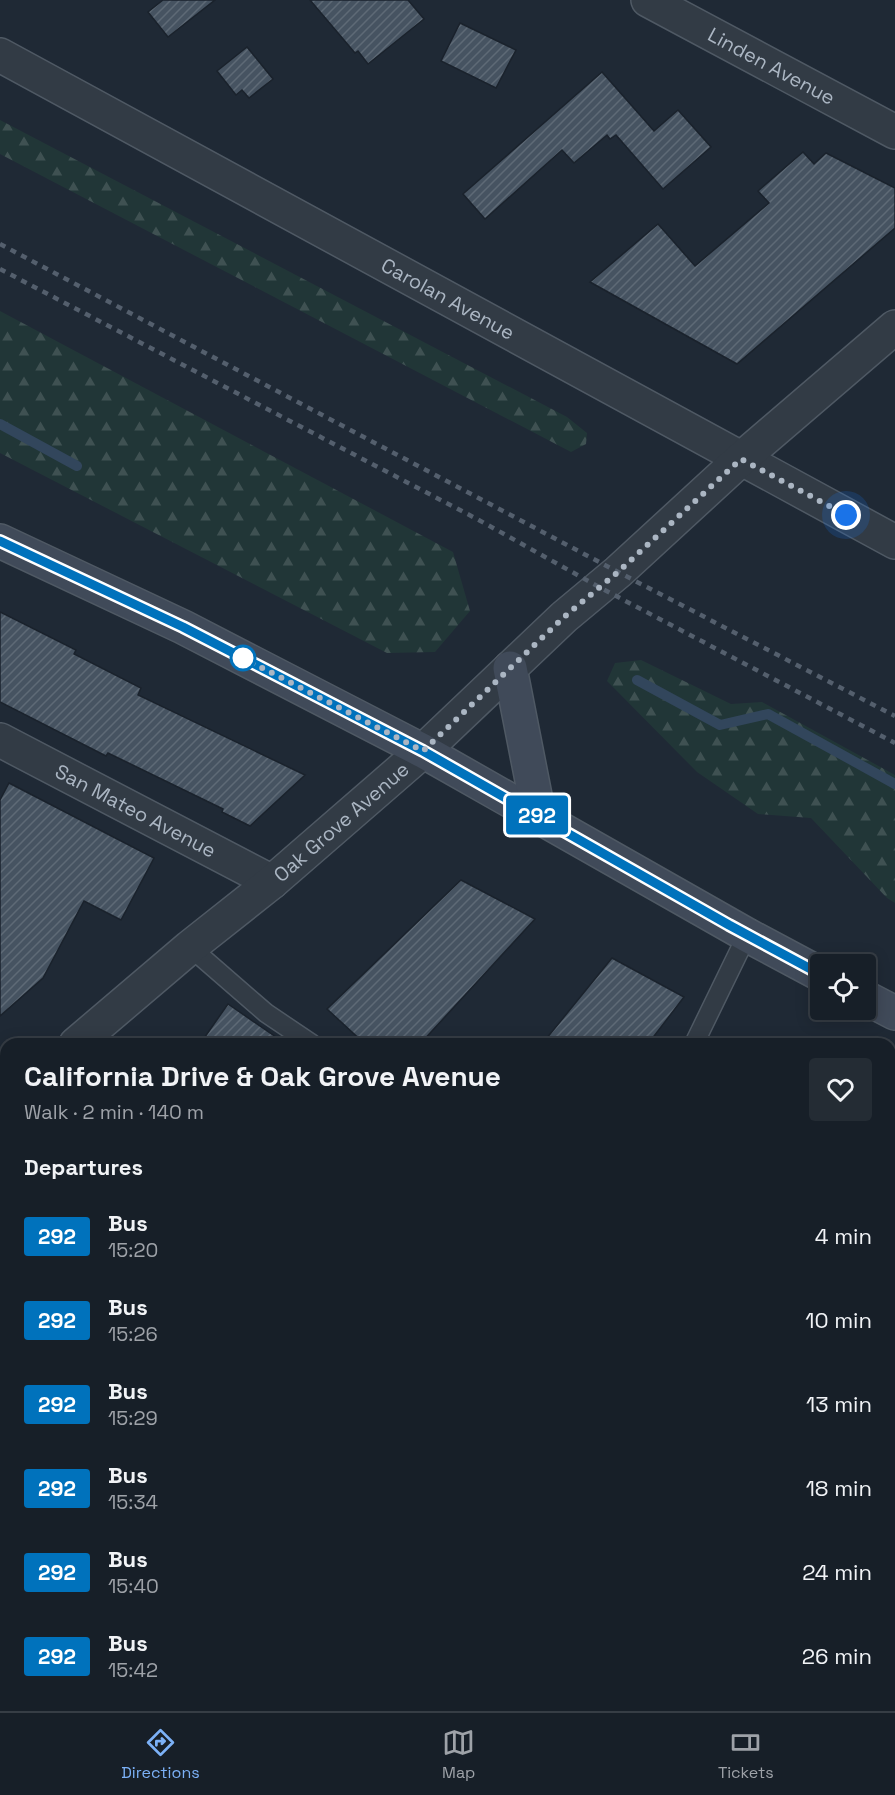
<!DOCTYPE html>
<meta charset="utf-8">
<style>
:root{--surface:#171f28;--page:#242c34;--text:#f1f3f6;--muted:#9ea2a8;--line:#363d45;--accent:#7cb1f7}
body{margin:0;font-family:"Space Grotesk",sans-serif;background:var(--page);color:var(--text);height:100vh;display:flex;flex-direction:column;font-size:22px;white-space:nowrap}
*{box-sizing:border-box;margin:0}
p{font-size:20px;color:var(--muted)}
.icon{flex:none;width:33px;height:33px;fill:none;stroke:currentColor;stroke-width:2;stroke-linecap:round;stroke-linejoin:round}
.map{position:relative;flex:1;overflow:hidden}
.panel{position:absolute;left:0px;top:1038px;width:896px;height:674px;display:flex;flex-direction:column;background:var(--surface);border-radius:18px 18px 0 0;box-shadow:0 3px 15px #0003,0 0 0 2px var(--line)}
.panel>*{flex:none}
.badge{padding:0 12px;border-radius:4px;font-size:21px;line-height:39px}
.buttons{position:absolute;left:810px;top:954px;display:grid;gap:12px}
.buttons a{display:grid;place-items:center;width:66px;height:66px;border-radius:6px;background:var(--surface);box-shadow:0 3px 15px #0003,0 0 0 2px var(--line);font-size:30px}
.you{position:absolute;width:30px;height:30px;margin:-15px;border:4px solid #fff;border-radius:50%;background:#1a73e8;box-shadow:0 0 0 9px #1a73e833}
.map>.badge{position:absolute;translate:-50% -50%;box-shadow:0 0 0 3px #fff}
h2{padding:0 24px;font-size:22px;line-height:54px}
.round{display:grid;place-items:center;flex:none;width:63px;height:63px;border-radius:6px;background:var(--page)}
.overview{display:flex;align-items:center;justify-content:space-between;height:102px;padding:0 24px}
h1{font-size:28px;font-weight:700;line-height:45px}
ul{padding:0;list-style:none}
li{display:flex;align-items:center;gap:18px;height:84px;padding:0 24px}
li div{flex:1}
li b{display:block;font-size:22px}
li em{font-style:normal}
li .badge{min-width:66px;font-weight:700;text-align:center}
.menu{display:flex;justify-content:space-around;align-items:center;height:84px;border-top:2px solid var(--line);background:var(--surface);font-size:16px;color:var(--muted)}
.menu a{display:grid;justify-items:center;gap:3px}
.menu .on{color:var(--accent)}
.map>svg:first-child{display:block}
.forest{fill:url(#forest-firs)}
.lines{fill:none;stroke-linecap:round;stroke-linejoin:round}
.stream{stroke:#32465c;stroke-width:10}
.building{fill:url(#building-hatch);stroke:#1a222c;stroke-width:1.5}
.service-casing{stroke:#4f5964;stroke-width:21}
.minor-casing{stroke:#4f5964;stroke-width:36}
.tertiary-casing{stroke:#4f5964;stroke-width:36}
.secondary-casing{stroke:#4f5964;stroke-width:36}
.service{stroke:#323b45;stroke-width:18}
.minor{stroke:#323b45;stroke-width:33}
.tertiary{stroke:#323b45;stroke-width:33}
.secondary{stroke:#404a59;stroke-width:33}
.rail{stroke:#545f6d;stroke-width:4.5;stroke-dasharray:6 6;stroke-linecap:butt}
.line-casing{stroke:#fff;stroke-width:14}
.line{stroke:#0072bc;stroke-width:9}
.walk{stroke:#abb6c3;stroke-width:6;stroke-dasharray:0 10.8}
.stop-dot{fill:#fff;stroke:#0072bc;stroke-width:3}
.labels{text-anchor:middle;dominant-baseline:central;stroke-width:4.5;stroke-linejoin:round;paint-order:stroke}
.street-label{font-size:20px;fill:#abb6c3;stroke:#18202a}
</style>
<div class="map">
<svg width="895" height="1711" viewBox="0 0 895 1711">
<defs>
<pattern id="forest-firs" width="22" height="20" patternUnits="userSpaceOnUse" patternTransform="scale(1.5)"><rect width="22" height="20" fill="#213637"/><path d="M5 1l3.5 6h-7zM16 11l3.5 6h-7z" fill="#3f5152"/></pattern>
<pattern id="building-hatch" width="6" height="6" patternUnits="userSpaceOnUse" patternTransform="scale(1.5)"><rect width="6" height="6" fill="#465361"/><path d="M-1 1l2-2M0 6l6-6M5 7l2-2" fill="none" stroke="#5e6a76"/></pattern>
</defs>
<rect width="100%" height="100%" fill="#1f2935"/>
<!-- forest -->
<g class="forest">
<polygon points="0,120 567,417 587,433 586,444 571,452 0,154"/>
<polygon points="0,311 453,552 470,611 435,652 387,653 0,453"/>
<polygon points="641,660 731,704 762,702 895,775 895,903 887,898 811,818 758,814 697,772 607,681 615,663"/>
</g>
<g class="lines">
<!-- stream -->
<g class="stream">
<polyline points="0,424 77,466"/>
<polyline points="637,680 720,725 768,714 895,784"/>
</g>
</g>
<!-- building -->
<g class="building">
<polygon points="163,0 215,0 168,37 148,12"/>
<polygon points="310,0 408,0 424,19 368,64 358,51 355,53"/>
<polygon points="460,23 516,50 496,88 441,61"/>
<polygon points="247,47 273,79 249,98 242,90 236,95 217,71"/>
<polygon points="602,72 654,131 678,110 711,147 663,189 616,135 610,139 607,135 574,163 562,150 485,219 463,194"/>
<polygon points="803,152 814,164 826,153 895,188 895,228 737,364 590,282 658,224 695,266 769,203 758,191"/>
<polygon points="0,612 76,650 74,654 141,688 138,695 305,775 250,826 222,812 223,809 108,753 106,756 0,702"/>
<polygon points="9,783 154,858 121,920 84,901 43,978 0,1016 0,800"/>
<polygon points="461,880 535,919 420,1044 365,1044 327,1009"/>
<polygon points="612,958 684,997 648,1044 542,1044"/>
<polygon points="228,1004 286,1044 200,1044"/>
</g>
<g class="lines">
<defs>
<g id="service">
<polyline points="190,947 266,1013 312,1044"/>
<polyline points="694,1044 747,935"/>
<polyline points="890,1193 895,1195"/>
</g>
<g id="minor">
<path id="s1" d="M648,0L895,132"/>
<path id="s2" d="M0,740L272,882"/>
<polyline points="890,1078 895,1067"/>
<polyline points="534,1711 538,1706"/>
</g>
<g id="tertiary">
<path id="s3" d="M0,55L895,542"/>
<path id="s4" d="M76,1044L190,947L272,882L423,751L564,617L618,572L741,459L895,327"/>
<polyline points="0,1109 6,1104"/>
</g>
<g id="secondary">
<polyline points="0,541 183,627 423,751 747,935 820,974"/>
<polyline points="510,668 539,816"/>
<polyline points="866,998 895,1013"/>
</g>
</defs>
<!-- service casing -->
<use href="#service" class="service-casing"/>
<!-- minor casing -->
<use href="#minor" class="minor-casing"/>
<!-- tertiary casing -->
<use href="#tertiary" class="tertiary-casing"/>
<!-- secondary casing -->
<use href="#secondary" class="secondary-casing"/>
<!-- service -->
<use href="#service" class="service"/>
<!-- minor -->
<use href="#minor" class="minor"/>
<!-- tertiary -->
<use href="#tertiary" class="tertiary"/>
<!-- secondary -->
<use href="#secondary" class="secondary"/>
<!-- rail -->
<g class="rail">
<polyline points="0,244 618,572 895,716"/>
<polyline points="0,269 477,519 599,587 895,743"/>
</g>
</g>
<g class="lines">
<defs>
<polyline id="line" points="0,541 183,627 423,751 729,925 820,974"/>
</defs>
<!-- line casing -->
<use href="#line" class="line-casing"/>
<!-- line -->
<use href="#line" class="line"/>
<!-- walk -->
<polyline class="walk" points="243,658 423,751 564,617 618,572 741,459 846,515"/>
</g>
<!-- markers -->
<circle class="stop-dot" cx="243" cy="658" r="12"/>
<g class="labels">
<!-- street labels -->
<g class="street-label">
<text stroke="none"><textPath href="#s1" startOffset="140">Linden Avenue</textPath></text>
<text stroke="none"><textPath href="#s3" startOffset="510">Carolan Avenue</textPath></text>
<text stroke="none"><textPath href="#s2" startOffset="153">San Mateo Avenue</textPath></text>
<text stroke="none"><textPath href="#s4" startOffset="346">Oak Grove Avenue</textPath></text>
</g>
</g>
</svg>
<div class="buttons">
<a><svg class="icon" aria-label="locate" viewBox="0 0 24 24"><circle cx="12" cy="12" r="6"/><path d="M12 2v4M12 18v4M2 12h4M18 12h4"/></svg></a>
</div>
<div class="you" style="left:846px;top:515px"></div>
<b class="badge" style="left:537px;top:815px;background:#0072bc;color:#fff">292</b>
<section class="panel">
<div class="overview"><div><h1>California Drive &amp; Oak Grove Avenue</h1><p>Walk · 2 min · 140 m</p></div><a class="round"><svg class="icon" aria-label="heart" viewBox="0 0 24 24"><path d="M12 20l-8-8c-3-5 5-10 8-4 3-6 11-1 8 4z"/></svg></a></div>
<h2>Departures</h2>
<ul>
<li><span class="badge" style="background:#0072bc;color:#fff">292</span><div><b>Bus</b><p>15:20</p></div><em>4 min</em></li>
<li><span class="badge" style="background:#0072bc;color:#fff">292</span><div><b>Bus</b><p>15:26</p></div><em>10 min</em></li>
<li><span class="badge" style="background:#0072bc;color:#fff">292</span><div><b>Bus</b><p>15:29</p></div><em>13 min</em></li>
<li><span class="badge" style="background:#0072bc;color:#fff">292</span><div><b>Bus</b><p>15:34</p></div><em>18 min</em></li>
<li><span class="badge" style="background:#0072bc;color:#fff">292</span><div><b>Bus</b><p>15:40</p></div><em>24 min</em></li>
<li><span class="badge" style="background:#0072bc;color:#fff">292</span><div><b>Bus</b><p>15:42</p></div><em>26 min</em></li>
</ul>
</section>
</div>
<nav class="menu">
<a class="on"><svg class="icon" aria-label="directions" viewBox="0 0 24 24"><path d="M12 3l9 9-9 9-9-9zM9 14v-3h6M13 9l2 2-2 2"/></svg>Directions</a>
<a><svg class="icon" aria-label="map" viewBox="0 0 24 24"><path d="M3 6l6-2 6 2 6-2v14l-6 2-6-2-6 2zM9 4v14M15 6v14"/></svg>Map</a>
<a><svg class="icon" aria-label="tickets" viewBox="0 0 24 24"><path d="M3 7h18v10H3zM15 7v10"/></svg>Tickets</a>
</nav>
